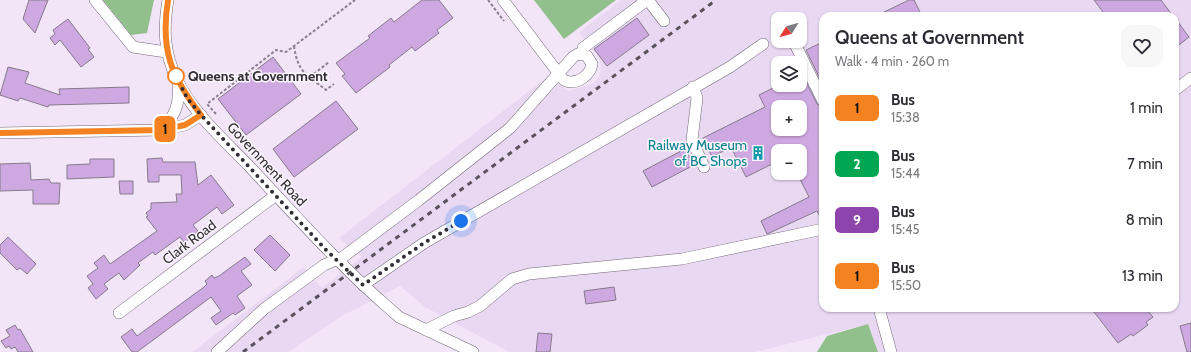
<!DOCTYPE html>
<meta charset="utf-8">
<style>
:root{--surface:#fff;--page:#f7f7f7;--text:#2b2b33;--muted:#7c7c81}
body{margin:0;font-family:Cabin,sans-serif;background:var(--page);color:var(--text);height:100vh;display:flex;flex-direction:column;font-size:15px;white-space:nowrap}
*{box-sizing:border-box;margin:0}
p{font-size:13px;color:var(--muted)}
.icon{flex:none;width:22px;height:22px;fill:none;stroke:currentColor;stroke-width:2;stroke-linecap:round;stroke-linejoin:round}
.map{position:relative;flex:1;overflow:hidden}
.details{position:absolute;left:819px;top:12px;width:360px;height:300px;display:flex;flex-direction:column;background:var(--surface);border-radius:12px;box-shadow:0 1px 3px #0004}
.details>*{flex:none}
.badge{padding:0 8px;border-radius:6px;font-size:14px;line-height:26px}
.needle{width:26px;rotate:233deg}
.tools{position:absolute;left:771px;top:12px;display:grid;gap:8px}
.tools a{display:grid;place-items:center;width:36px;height:36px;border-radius:8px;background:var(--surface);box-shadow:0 1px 3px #0004;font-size:20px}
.you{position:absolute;width:20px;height:20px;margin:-10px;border:3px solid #fff;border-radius:50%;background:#1a73e8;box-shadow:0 0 0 6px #1a73e833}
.map>.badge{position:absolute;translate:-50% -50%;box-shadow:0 0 0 2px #fff}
.round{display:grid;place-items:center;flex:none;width:42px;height:42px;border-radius:12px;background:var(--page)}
.summary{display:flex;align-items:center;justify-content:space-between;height:68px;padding:0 16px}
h1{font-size:19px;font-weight:600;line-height:30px}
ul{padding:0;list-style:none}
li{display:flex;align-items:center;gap:12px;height:56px;padding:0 16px}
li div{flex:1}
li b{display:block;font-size:15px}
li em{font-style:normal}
li .badge{min-width:44px;font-weight:700;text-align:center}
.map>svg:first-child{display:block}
.built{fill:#e9d8f2;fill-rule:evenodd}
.forest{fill:#91c08c}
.building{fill:#cea8e1;stroke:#857a8b;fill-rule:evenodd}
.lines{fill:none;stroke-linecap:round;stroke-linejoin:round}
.minor-casing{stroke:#716677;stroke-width:12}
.path{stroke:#8a818e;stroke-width:2;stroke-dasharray:3 2;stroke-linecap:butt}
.minor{stroke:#fff;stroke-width:11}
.rail{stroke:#59525c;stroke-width:3;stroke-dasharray:5 5;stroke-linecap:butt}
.line-casing{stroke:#fff;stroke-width:9}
.line{stroke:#f58220;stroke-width:6}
.walk{stroke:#322d34;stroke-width:4;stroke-dasharray:0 7.2}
.stop-dot{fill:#fff;stroke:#f58220;stroke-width:2}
.labels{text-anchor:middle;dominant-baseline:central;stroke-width:3;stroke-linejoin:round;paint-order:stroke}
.stop-label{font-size:14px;font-weight:bold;fill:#322d34;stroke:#fbf6fd;text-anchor:start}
.culture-label{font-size:14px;fill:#0d838f;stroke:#fbf6fd;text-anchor:end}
.street-label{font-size:14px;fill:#322d34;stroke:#fbf6fd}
</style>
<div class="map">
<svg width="1191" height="352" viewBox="0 0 1191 352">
<rect width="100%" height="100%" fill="#f2e5f8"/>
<!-- built -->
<path class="built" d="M621,0H1191V352H876L868,324L755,352H509L425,307L400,286L342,316L289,352H192L304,267L322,288L362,257L339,238L551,74L544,88L549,94L558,84L569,91L594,83L600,75L601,65L598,56L579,32ZM823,16H1175V308H823ZM778,19H800V41H778ZM778,63H800V85H778ZM778,107H800V129H778ZM778,151H800V173H778Z"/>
<!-- forest -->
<g class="forest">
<polygon points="103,0 154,0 147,33 131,35"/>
<polygon points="534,0 616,0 564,39"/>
<polygon points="868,324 878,352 817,352 827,336"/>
</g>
<!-- building -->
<g class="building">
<polygon points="29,0 48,0 35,33 23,19"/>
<polygon points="422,0 439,0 453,18 437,30 439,33 415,51 412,47 389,65 390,67 356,93 342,76 345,74 336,63 370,38 368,36 391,18 394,22"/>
<polygon points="909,0 914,0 922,16 876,16"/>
<polygon points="1094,0 1161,0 1173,16 1106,16"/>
<polygon points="637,18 649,35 607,66 594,49"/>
<polygon points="1175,18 1189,37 1175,48"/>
<polygon points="68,19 90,48 88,49 94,57 81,67 60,40 55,45 50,38 55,34 53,30"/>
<polygon points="823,42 823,85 806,50"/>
<polygon points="273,57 301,94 246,135 218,99"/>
<polygon points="8,67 29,72 25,83 60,95 59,89 129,87 129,103 49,105 48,107 20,98 18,101 0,95"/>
<path d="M802,74L817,104L823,108V222L817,211L767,234L761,221L809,197L797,173H800V151H778V161L746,177L731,147L712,157L703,138L765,107L759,95L779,85H800V75ZM778,107H800V129H778Z"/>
<polygon points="336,101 358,129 294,177 273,149"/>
<polygon points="685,149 694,165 652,187 643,171"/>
<polygon points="162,158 163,162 195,162 198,185 211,175 234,205 222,214 217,207 193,225 198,231 188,240 184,242 180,237 155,255 153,252 138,263 140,265 124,280 119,273 104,284 108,289 96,299 88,288 93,284 87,276 98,268 94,263 104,255 110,264 157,231 146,217 148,216 146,213 151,209 151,203 177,202 176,194 182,194 181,175 159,175 159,182 148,182 147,159"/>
<polygon points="90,159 114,159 114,177 67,179 67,165 90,164"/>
<polygon points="30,163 31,180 49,179 51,183 60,183 59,204 33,204 33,190 0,191 0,164"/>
<polygon points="119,181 133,181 133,194 120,194"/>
<polygon points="270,235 290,255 275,271 254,250"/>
<polygon points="8,237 36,264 27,274 20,268 17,270 0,253 0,245"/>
<polygon points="245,257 251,264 241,271 252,285 237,296 245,308 235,315 233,313 216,325 211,318 221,311 211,297 137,352 132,352 121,337 132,329 137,336 204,287 207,284 205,281 212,275 214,278 219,276"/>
<polygon points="614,287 616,300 586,304 584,291"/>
<polygon points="1091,308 1145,308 1153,317 1146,322 1148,325 1133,336 1131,334 1118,343"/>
<polygon points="1191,323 1191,352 1187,352 1180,326"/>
<polygon points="15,325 18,330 20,329 33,352 18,352 15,347 11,349 9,346 6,348 1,341 10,336 6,330"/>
<polygon points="538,333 552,334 550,352 536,352"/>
</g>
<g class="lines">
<defs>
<g id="minor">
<polyline points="95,0 133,47 166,52"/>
<path d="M168,0C163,30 164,52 177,80C193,113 224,140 249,166C295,215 339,265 390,309L399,317L473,352"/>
<polyline points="648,0 664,21"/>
<polyline points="794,42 823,101"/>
<polyline points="582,54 583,48 647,0"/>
<polyline points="693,87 697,98 692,140 704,167"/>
<polyline points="1175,90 1191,78"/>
<path d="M161,130C175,116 180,105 178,84"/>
<polyline points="0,133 161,130 185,125 201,115"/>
<polyline points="363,285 424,243 730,67 763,44"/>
<polyline points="879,308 891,352"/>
<polyline points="119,313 276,195"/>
<polyline points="426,330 454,316 468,312 480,306 512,279 529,274 682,259 823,229"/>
<path d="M217,352L264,309L324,265L343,257L419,200L510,128L573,57L578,54L587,56L592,64C591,74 578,85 566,81C563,80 561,77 559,74L503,0"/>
</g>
</defs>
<!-- minor casing -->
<use href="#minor" class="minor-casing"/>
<!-- path -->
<g class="path">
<polyline points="488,0 504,21"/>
<path d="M294,46C298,73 306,74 326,90L334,84"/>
<polyline points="310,77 329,62"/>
<polyline points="216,114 207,104 276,50 286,52 355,0"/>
</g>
<!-- minor -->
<use href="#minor" class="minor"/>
<!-- rail -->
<polyline class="rail" points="243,352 716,0"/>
</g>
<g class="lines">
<defs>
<path id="line" d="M0,133L161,130L185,125L201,115C171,76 160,50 168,0"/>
</defs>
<!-- line casing -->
<use href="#line" class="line-casing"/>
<!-- line -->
<use href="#line" class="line"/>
<!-- walk -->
<polyline class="walk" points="176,76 187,98 201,115 326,250 363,285 424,243 461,221"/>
</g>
<!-- icons -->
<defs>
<symbol id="building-bare" viewBox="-9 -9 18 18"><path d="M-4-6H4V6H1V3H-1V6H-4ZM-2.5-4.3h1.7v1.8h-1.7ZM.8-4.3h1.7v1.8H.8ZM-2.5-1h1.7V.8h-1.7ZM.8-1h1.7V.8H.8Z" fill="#0f9aa8" stroke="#fbf6fd" stroke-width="2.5" paint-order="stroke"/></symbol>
</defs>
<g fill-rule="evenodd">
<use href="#building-bare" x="748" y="143" width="20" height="20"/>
</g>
<!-- markers -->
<circle class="stop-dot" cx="176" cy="76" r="8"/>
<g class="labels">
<!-- stop labels -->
<g class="stop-label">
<text x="188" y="76">Queens at Government</text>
</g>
<!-- culture labels -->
<g class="culture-label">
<text x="747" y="145">Railway Museum<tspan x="747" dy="16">of BC Shops</tspan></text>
</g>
<!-- street labels -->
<g class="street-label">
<text transform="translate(267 164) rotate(47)">Government Road</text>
<text transform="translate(189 242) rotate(-37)">Clark Road</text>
</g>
</g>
</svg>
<div class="tools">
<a><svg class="needle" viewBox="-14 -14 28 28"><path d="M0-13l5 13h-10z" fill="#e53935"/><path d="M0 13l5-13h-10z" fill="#7c7c81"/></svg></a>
<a><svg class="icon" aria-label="layers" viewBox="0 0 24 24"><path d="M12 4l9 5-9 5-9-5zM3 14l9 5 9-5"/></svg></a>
<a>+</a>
<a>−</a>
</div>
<div class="you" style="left:461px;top:221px"></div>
<b class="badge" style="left:165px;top:129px;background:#f58220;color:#111">1</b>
<section class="details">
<div class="summary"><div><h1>Queens at Government</h1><p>Walk · 4 min · 260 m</p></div><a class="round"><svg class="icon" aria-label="heart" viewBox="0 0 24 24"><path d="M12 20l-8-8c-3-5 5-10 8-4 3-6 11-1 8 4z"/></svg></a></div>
<ul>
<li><span class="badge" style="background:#f58220;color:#111">1</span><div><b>Bus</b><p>15:38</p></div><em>1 min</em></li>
<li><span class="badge" style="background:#00a651;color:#fff">2</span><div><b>Bus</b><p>15:44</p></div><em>7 min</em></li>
<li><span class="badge" style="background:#8e44ad;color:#fff">9</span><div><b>Bus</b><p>15:45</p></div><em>8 min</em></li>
<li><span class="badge" style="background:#f58220;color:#111">1</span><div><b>Bus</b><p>15:50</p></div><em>13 min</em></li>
</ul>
</section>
</div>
